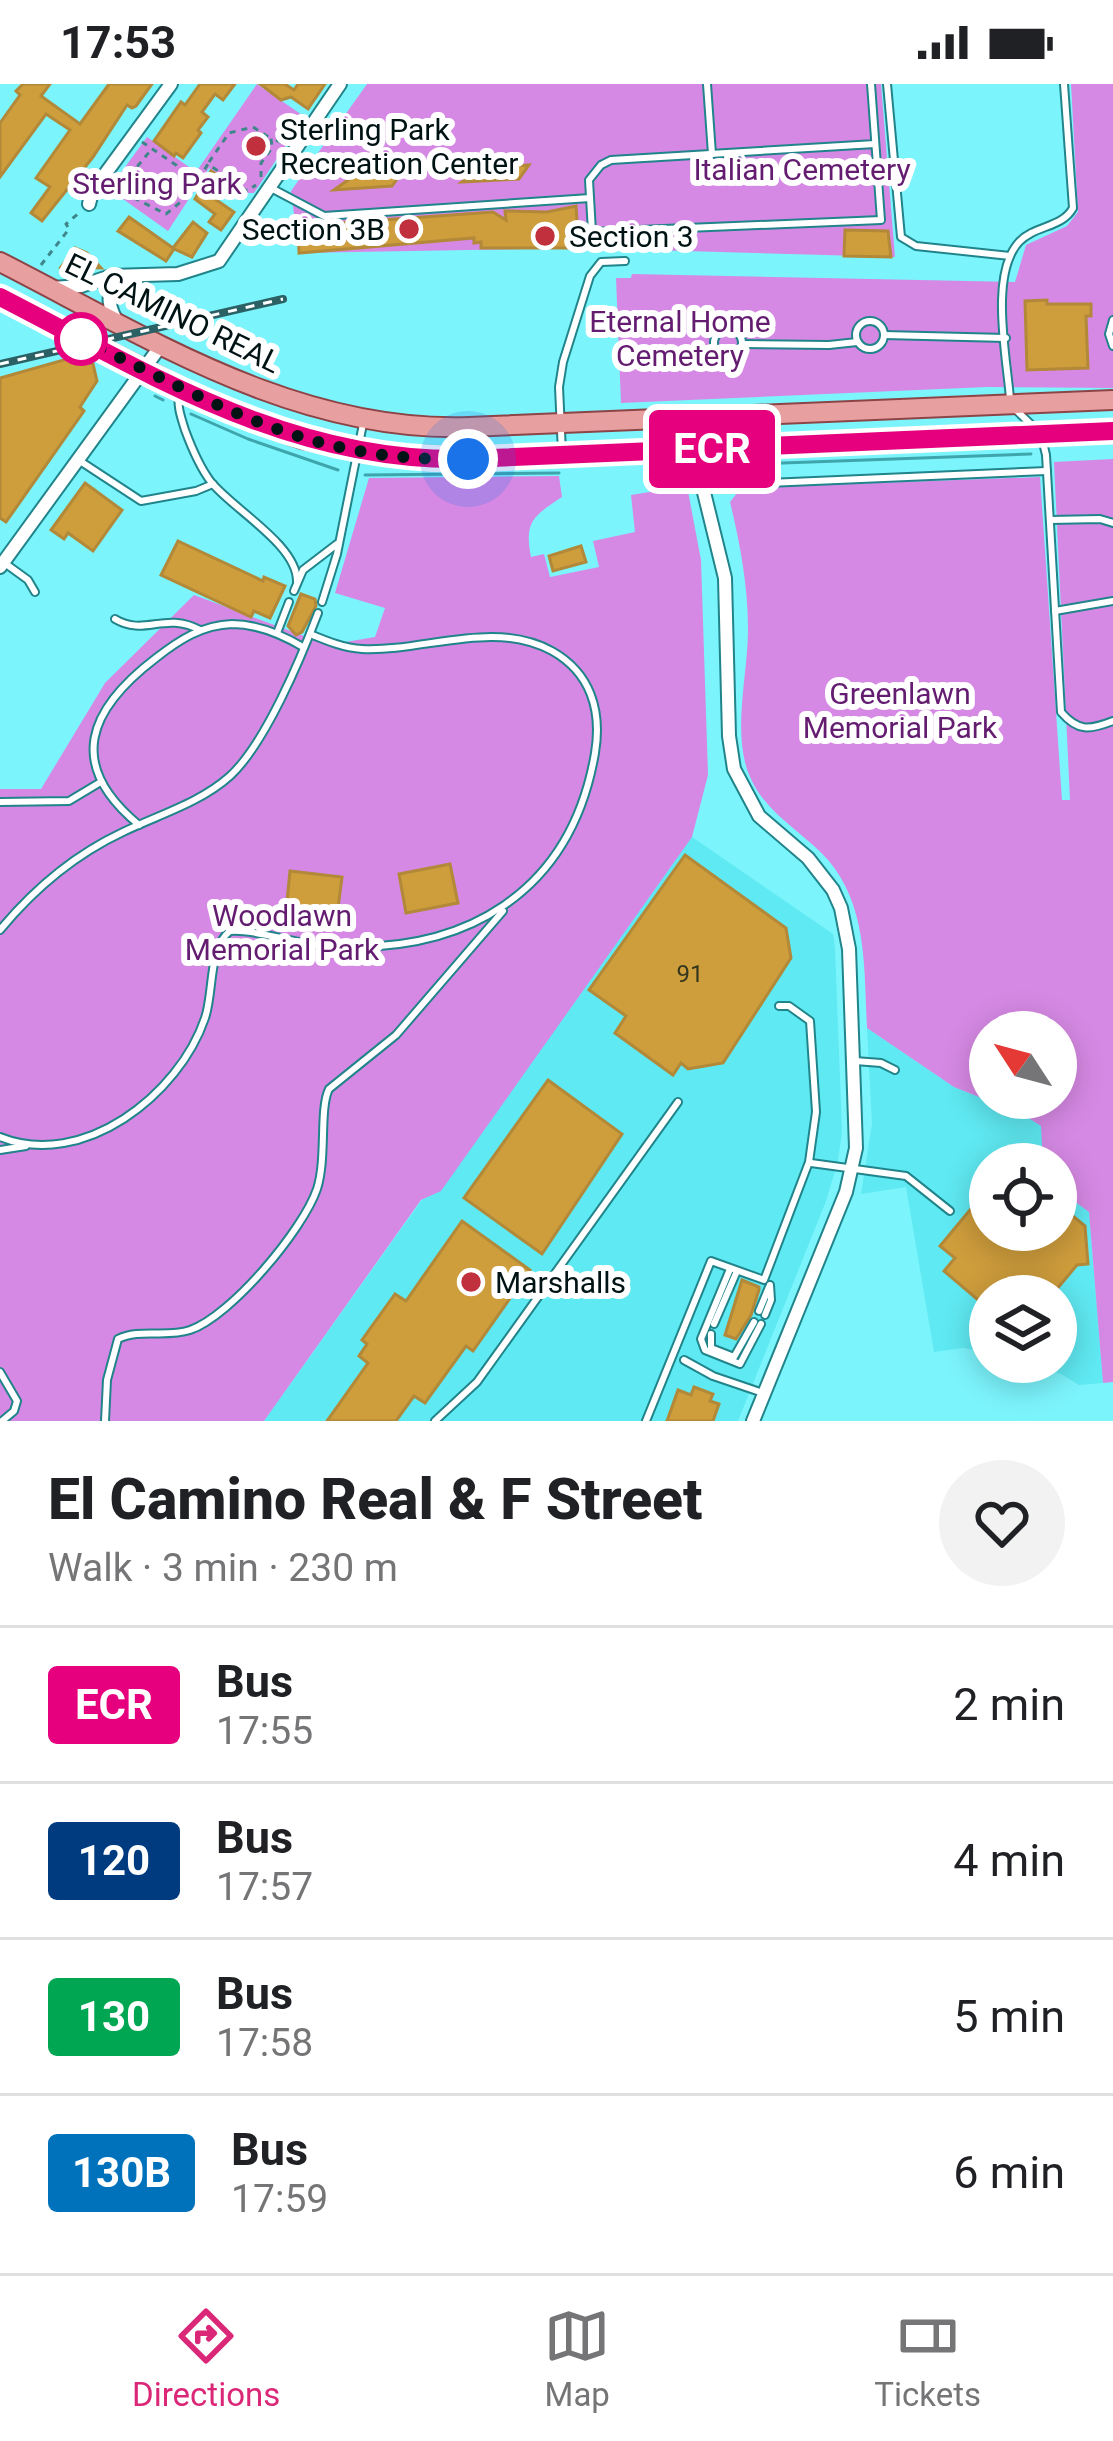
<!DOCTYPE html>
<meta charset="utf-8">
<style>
:root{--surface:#fff;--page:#f2f2f2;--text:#202124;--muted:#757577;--line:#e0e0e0;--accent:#db2777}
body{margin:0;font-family:Roboto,sans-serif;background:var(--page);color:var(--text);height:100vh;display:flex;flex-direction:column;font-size:45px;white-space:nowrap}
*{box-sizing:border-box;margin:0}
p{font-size:39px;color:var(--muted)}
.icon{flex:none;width:66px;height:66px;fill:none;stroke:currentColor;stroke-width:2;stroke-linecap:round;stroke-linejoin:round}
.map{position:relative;height:1337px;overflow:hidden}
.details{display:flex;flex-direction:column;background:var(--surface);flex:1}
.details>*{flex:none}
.badge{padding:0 24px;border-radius:9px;font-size:42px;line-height:78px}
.needle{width:78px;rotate:306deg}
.tools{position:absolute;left:969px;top:927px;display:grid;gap:24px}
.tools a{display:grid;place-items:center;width:108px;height:108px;border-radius:50%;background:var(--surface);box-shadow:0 6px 30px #0003;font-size:60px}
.you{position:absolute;width:60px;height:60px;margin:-30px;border:9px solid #fff;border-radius:50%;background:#1a73e8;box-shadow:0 0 0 18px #1a73e833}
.map>.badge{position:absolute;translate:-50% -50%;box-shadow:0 0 0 6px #fff}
.round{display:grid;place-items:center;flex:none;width:126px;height:126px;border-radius:63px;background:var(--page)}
.head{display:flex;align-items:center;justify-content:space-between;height:204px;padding:0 48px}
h1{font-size:57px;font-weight:800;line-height:90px}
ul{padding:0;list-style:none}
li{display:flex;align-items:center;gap:36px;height:156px;padding:0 48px;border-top:3px solid var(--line)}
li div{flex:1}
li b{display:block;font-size:45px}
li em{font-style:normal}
li .badge{min-width:132px;font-weight:700;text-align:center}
.status{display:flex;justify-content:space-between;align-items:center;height:84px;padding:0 60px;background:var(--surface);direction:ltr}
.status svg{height:33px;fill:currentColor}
.tabs{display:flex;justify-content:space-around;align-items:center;height:168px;border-top:3px solid var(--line);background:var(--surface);font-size:33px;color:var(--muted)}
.tabs a{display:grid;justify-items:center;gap:6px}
.tabs .selected{color:var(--accent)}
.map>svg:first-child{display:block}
.built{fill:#5fe9f2}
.green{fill:#d689e4;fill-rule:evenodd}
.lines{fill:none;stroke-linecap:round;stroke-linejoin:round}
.stream{stroke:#3ea5ac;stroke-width:3}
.building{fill:#ce9d3c;stroke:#b28839;stroke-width:3}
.service-casing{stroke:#20848a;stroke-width:10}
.minor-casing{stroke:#20848a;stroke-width:16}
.primary-casing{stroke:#8d4446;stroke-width:22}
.path{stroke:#3f868a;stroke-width:3;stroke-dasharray:6 6;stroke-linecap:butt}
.service{stroke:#fff;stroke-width:6}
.minor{stroke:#fff;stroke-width:12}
.primary{stroke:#e89fa0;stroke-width:18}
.rail-casing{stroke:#2b6164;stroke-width:8}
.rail{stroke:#fff;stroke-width:3;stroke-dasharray:9;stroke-linecap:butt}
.line-casing{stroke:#fff;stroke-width:27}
.line{stroke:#e6007e;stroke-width:18}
.walk{stroke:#001314;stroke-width:12;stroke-dasharray:0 21.6}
.poi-dot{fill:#c1303d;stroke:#fff;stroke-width:4.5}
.stop-dot{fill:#fff;stroke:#e6007e;stroke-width:6}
.labels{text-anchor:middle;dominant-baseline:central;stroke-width:12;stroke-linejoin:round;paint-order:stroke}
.number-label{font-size:24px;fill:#34361e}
.poi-label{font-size:30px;fill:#001314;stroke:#fff;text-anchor:start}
.park-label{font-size:30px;fill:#641c71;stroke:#fff}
.street-label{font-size:30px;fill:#001314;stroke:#fff}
</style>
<div class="status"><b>17:53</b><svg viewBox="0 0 49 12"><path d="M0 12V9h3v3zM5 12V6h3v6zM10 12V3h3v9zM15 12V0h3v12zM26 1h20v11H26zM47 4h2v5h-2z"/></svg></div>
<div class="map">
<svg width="1113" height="1337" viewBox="0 0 1113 1337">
<rect width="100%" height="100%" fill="#7cf4fc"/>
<!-- built -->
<g class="built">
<polygon points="692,753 833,850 835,864 842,1047 838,1077 826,1117 738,1337 264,1337 422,1116 441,1106"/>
<polygon points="867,944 954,1003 1024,1031 1042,1042 1043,1080 990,1080 990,1146 1056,1146 1056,1104 1089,1127 1103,1299 1079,1301 1061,1290 1020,1278 1056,1278 1056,1212 990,1212 990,1269 963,1264 934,1268 906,1103 861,1110 872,1040"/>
</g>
<!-- green -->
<g class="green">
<polygon points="257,0 305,33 254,109 246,109 209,84 168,147 109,105 147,53 196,88"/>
<polygon points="367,0 881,0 895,173 579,164 299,169 291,107"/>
<polygon points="1071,0 1113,0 1113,304 987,303 621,319 616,194 631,194 632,190 1015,198 1026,161 1067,142 1078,128"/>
<path d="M1113,375V1298L1103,1299L1089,1128L1056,1104V1080H1043L1041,1042L1024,1031L954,1003L867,944C864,887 868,824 829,777C800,744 760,728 746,682C734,639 748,589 748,545C748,502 740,459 730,418L741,404L1040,393L1062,716H1070L1054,378ZM990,948H1056V1014H990Z"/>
<path d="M559,392L562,413C533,432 524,438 531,473L544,470L550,493L599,483L593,457L635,448L631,411L687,402L701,476L708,691L692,753L441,1107L421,1116L264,1337H0V705H41L105,599L194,511L328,561L375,553L385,524L335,509L369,394Z"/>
</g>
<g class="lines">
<!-- stream -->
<g class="stream">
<polyline points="155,312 163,316"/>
<polyline points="191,330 248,355 338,386"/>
<polyline points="730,381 1031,370"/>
<polyline points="365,391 559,389"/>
</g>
</g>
<!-- building -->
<g class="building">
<polygon points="23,0 50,0 41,12 80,40 109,0 152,0 136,22 132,24 127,21 93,73 42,137 31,129 50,103 36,94 70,46 46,30 0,93 0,39 20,11 16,7"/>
<polygon points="200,0 235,0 223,16 215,10 202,28 208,33 198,46 201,49 183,74 176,69 174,72 154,57 181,18 185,21"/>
<polygon points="260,0 285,0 294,6 298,0 325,0 308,25 291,13 281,16"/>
<polygon points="529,81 519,95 462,98 482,84"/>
<polygon points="211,87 227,98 215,115 234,128 221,146 209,138 215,130 195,115"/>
<polygon points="402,88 392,102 334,106 355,91"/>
<polygon points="576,122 579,164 481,164 481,158 474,159 474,154 299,169 298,142 493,128 506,136 505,127 547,128"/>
<polygon points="129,133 173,164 193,138 207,149 192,173 174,165 166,177 118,147"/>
<polygon points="845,146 888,147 891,173 844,172"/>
<polygon points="75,164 87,169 101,184 61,183"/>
<polygon points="1047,216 1047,220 1091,220 1091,232 1086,232 1088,284 1027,286 1025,217"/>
<polygon points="74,273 93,280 97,297 80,323 84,327 6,438 0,434 0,294"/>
<polygon points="85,399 122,426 93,467 68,449 64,455 51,446"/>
<polygon points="178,457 263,497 264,493 285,502 270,534 254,527 251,533 161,491"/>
<polygon points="581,462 586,478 553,487 549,472"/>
<polygon points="301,510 315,515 316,522 302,548 296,551 288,542"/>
<polygon points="685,771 786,844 791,874 723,979 688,985 681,979 673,991 615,949 626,932 589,906"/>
<polygon points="450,780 458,819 406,829 399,790"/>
<polygon points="290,787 342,793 337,832 286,827"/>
<polygon points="548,996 622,1050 542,1170 464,1114"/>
<polygon points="990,1102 990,1146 1056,1146 1056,1118 1085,1142 1088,1180 1077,1181 1051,1212 990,1212 990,1226 944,1187 955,1174 940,1162"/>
<polygon points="462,1137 530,1186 473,1267 466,1262 425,1319 414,1312 396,1337 327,1337 368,1279 359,1272 367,1260 362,1256 395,1210 406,1217"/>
<polygon points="742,1196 759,1203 759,1206 751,1231 736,1255 725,1251"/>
<polygon points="694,1303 713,1310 710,1317 719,1320 713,1337 667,1337 678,1306 691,1311"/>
</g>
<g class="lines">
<defs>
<g id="service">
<polyline points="707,0 712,70"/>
<polyline points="871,0 881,136 592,148 589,96 601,81 611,76 875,60"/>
<polyline points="887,0 901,153 916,162 1010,172"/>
<polyline points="271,104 324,132 590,114"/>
<polyline points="1113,236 1109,250 1113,262"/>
<circle cx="870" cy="251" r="14"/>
<circle cx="728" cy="259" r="14"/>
<polyline points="884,251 1006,254"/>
<polyline points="742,260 829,261 857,258"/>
<path d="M179,309C177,323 181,333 185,346C192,365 199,382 211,398C234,426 297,461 297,497"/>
<path d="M1010,315C1007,274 989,191 1019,158C1035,141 1062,144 1073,124L1064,0"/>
<path d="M1016,326L1041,350L1046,371L1061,628C1078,648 1090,646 1113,637"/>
<polyline points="562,369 559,303 563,278 590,192 601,178 625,177"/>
<polyline points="80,377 141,417 196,407 213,400"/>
<polyline points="703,396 745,400 1047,387"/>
<polyline points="1050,436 1100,435 1113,439"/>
<polyline points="6,480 28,496 35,508"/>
<polyline points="294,507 303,486 337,460"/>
<polyline points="322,518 337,470 363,340"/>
<polyline points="1055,527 1113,517"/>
<path d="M115,535C145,553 164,527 200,546"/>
<polyline points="277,549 289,518"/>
<polyline points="0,718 69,717 99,699"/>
<path d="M139,741C65,680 89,625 156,574C179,556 202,541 232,540C258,540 281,550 303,563"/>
<path d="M0,846C34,805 74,771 123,748C158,731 200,719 230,692C265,660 301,574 318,529"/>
<polyline points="855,977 881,979 895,986"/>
<path d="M0,1053C83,1086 179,1011 205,934C214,908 208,864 230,847C257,845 298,861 329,862C465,871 571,809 595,669C602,627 591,589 552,567C493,535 424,568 362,565C344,564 327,557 310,550"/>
<polyline points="0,1066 26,1062"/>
<polyline points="811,1079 906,1092 950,1127"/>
<polyline points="730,1185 701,1255 705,1266 740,1280 761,1240"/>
<polyline points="759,1227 769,1203"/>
<polyline points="765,1231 771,1216 770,1201"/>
<polyline points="714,1240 737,1187"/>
<polyline points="711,1250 711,1264 734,1273 754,1238"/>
<polyline points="684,1276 713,1292 763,1309"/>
<polyline points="0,1288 17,1317 14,1327 2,1337"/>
<path d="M105,1337L107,1296L118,1255C139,1244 166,1254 190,1246C231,1232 303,1146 317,1105C327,1074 319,1025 329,1005L396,951L503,827"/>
<polyline points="435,1337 477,1298 678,1018"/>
<polyline points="646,1337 711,1177 764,1196 809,1078 816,1028 810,937 789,922 779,922"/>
</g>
<g id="minor">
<polyline points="89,120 92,108 171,0"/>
<polyline points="52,204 81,202 111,192 178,190 219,177 340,0"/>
<path d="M116,236C107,219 105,202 125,194"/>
<polyline points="694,334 698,384 725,494 729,652 734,685 759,732 808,774 833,806 841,824 849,865 856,1064 846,1108 753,1337"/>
<polyline points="0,483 162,260"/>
</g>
<g id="primary">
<path d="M0,178C149,254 296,349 469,343L1113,316"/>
<polyline points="0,213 240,333 302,355 377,370 487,374 1113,347"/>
</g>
</defs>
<!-- service casing -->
<use href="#service" class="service-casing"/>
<!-- minor casing -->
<use href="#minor" class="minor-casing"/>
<!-- primary casing -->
<use href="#primary" class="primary-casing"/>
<!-- path -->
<g class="path">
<polyline points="142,58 176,81 185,93 182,100 189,104"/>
<polyline points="209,78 229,49 253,43 270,54"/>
<polyline points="261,93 261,79 272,64 271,54 283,59"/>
<polyline points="116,98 128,111 166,130 188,112 208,80 247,107 256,101"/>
<polyline points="122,101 150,67"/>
<polyline points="41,181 69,145 66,140 79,129"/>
</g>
<!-- service -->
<use href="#service" class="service"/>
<!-- minor -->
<use href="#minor" class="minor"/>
<!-- primary -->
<use href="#primary" class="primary"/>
<defs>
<polyline id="rail" points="0,280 283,215"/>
</defs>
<!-- rail casing -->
<use href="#rail" class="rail-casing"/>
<!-- rail -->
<use href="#rail" class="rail"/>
</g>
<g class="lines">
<defs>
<path id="line" d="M0,213C152,291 291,379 468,375L1113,347"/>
</defs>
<!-- line casing -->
<use href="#line" class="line-casing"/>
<!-- line -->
<use href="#line" class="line"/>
<!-- walk -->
<path class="walk" d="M81,255C219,320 307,379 468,375"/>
</g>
<!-- markers -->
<g class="poi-dot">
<circle cx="256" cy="62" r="12"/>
<circle cx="409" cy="145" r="12"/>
<circle cx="545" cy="152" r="12"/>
<circle cx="471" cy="1198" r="12"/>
</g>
<circle class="stop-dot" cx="81" cy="255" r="24"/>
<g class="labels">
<!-- number labels -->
<g class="number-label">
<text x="690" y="890">91</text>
</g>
<!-- poi labels -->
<g class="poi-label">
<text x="280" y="45">Sterling Park<tspan x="280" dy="34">Recreation Center</tspan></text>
<text x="385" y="145" text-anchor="end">Section 3B</text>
<text x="569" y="152">Section 3</text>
<text x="495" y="1198">Marshalls</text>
</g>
<!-- park labels -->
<g class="park-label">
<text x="802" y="85">Italian Cemetery</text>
<text x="157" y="99">Sterling Park</text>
<text x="680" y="237">Eternal Home<tspan x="680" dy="34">Cemetery</tspan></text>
<text x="900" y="609">Greenlawn<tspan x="900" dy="34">Memorial Park</tspan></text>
<text x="282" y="831">Woodlawn<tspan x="282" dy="34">Memorial Park</tspan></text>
</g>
<!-- street labels -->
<g class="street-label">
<text transform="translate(173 229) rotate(26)">EL CAMINO REAL</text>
</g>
</g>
</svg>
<div class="tools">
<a><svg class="needle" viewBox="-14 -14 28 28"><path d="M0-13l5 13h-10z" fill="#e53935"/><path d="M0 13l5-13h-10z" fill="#757577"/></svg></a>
<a><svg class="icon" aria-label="locate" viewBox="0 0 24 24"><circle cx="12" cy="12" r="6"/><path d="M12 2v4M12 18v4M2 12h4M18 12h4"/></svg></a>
<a><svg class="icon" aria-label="layers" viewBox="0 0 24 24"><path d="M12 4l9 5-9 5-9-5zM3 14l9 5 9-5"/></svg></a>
</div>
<div class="you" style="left:468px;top:375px"></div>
<b class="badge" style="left:712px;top:365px;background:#e6007e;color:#fff">ECR</b>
</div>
<section class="details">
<div class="head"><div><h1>El Camino Real &amp; F Street</h1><p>Walk · 3 min · 230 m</p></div><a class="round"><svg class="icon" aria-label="heart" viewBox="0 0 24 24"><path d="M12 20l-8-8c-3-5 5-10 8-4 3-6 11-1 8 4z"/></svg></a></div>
<ul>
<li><span class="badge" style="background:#e6007e;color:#fff">ECR</span><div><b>Bus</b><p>17:55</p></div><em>2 min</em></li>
<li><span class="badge" style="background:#003b80;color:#fff">120</span><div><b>Bus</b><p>17:57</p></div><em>4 min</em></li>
<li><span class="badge" style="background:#00a651;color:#fff">130</span><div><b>Bus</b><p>17:58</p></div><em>5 min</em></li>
<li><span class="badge" style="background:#0072bc;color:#fff">130B</span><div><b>Bus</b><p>17:59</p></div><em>6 min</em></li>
</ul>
</section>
<nav class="tabs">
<a class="selected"><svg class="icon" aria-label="directions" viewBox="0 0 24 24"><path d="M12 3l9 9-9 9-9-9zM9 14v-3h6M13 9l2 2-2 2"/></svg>Directions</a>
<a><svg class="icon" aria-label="map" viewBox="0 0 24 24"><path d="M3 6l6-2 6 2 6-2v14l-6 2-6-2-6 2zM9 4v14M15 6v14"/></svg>Map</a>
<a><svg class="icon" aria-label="tickets" viewBox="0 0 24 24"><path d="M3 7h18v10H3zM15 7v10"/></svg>Tickets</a>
</nav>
